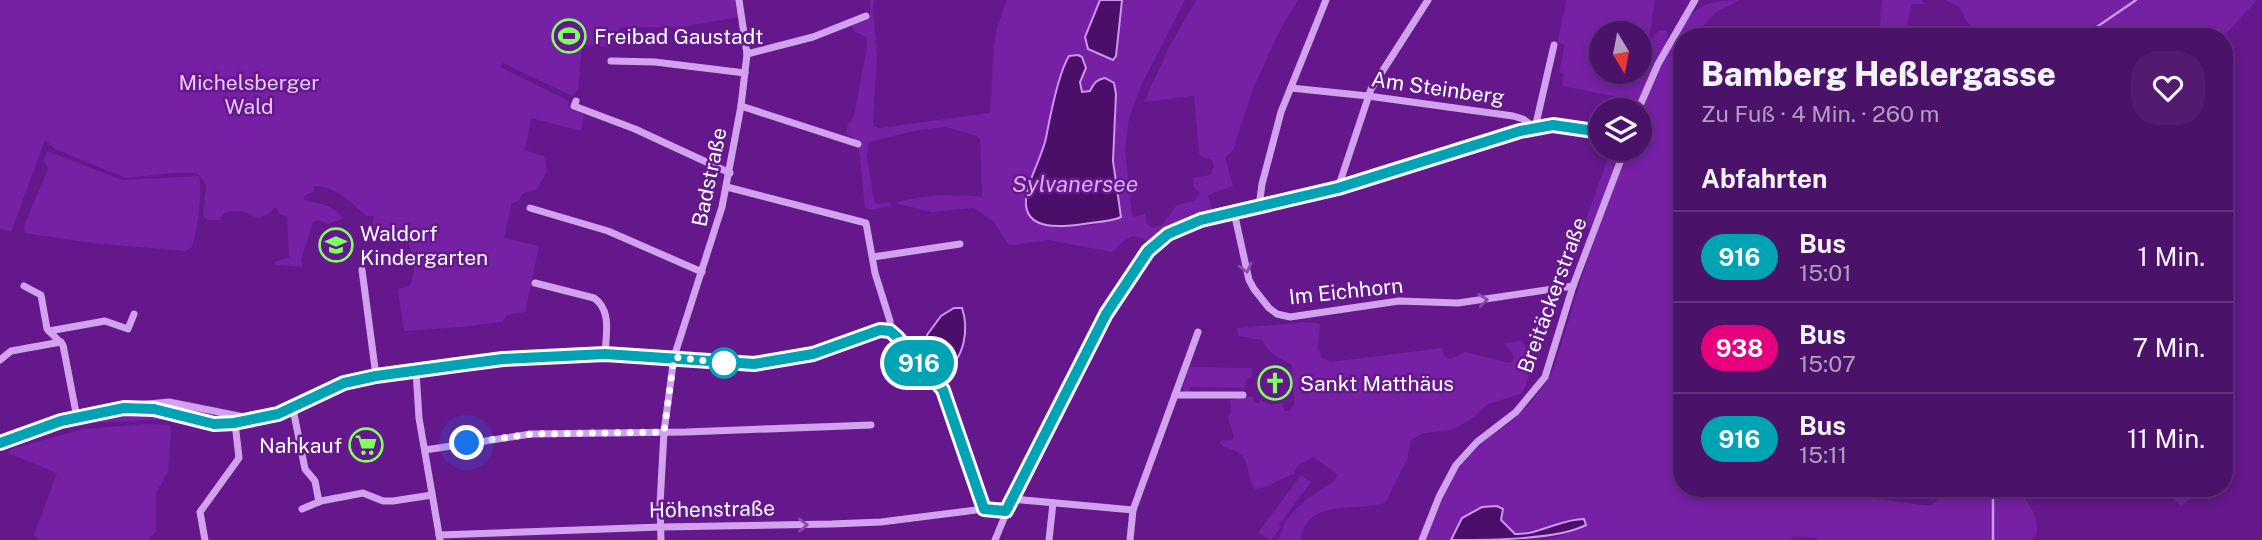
<!DOCTYPE html>
<html lang="de">
<meta charset="utf-8">
<style>
:root{--surface:#4b1269;--page:#521b6f;--text:#f1f3f6;--muted:#b29ec0;--line:#62327d}
body{margin:0;font-family:"Public Sans",sans-serif;background:var(--page);color:var(--text);height:100vh;display:flex;flex-direction:column;font-size:26px;white-space:nowrap}
*{box-sizing:border-box;margin:0}
p{font-size:23px;color:var(--muted)}
.icon{flex:none;width:38px;height:38px;fill:none;stroke:currentColor;stroke-width:2;stroke-linecap:round;stroke-linejoin:round}
.map{position:relative;flex:1;overflow:hidden}
.details{position:absolute;left:1673px;top:28px;width:560px;height:469px;display:flex;flex-direction:column;background:var(--surface);border-radius:28px;box-shadow:0 4px 10px #0003,0 0 0 2px var(--line)}
.details>*{flex:none}
.badge{padding:0 14px;border-radius:23px;font-size:24px;line-height:46px}
.needle{width:46px;rotate:170deg}
.buttons{position:absolute;left:1589px;top:21px;display:grid;gap:14px}
.buttons a{display:grid;place-items:center;width:63px;height:63px;border-radius:50%;background:var(--surface);box-shadow:0 4px 10px #0003,0 0 0 2px var(--line);font-size:35px}
.you{position:absolute;width:35px;height:35px;margin:-18px;border:5px solid #fff;border-radius:50%;background:#1a73e8;box-shadow:0 0 0 10px #1a73e833}
.map>.badge{position:absolute;translate:-50% -50%;box-shadow:0 0 0 4px #fff}
h2{padding:0 28px;font-size:26px;line-height:63px}
.round{display:grid;place-items:center;flex:none;width:74px;height:74px;border-radius:28px;background:var(--page)}
.head{display:flex;align-items:center;justify-content:space-between;height:119px;padding:0 28px}
h1{font-size:33px;font-weight:800;line-height:52px}
ul{padding:0;list-style:none}
li{display:flex;align-items:center;gap:21px;height:91px;padding:0 28px;border-top:2px solid var(--line)}
li div{flex:1}
li b{display:block;font-size:26px}
li em{font-style:normal}
li .badge{min-width:77px;font-weight:700;text-align:center}
.map>svg:first-child{display:block}
.green{fill:#7620a5;fill-rule:evenodd}
.water{fill:#4b0f69;stroke:#cf95f1;stroke-width:2}
.lines{fill:none;stroke-linecap:round;stroke-linejoin:round}
.stream{stroke:#cf95f1;stroke-width:2.5}
.minor{stroke:#d3a2ee;stroke-width:7}
.oneway{stroke:#8b48ae}
.line-casing{stroke:#fff;stroke-width:16}
.line{stroke:#00a3b4;stroke-width:10}
.walk{stroke:#fff;stroke-width:7;stroke-dasharray:0 12.6}
.stop-dot{fill:#fff;stroke:#00a3b4;stroke-width:3.5}
.labels{text-anchor:middle;dominant-baseline:central;stroke-width:5;stroke-linejoin:round;paint-order:stroke}
.poi-label{font-size:21px;fill:#fff;stroke:#64188c;text-anchor:start}
.park-label{font-size:21px;fill:#e8c8fa;stroke:#64188c}
.street-label{font-size:21px;fill:#fff;stroke:#64188c}
.water-label{font-size:23px;font-style:italic;fill:#dcaef6;stroke:#64188c}
</style>
<div class="map">
<svg width="2262" height="540" viewBox="0 0 2262 540">
<rect width="100%" height="100%" fill="#64188c"/>
<!-- green -->
<g class="green">
<path d="M0,0H736L739,17L681,27H620L609,47L582,45L578,90L572,96L503,63L500,67L569,101L568,108L584,114L581,131L531,118L525,150L545,157L547,171L537,189L522,194L519,201L512,203L504,238L539,246L525,312L507,315L502,322L462,327L404,331L398,289L410,285C417,270 414,258 408,243L403,240L370,241L374,216H366C351,202 334,185 313,186L314,191L304,196V200C319,204 335,204 342,219L328,224L318,220L313,222L301,259L303,267L275,265V262L289,257L287,217L280,214L277,208H274C268,214 262,221 253,216C251,216 250,213 248,213C242,211 229,211 224,213L220,220H207L203,215L206,186L198,173H174L126,178L55,149L45,140L11,232L0,228Z"/>
<path d="M870,0H874L873,11L877,55L873,121L874,126L879,128L990,113L994,44L997,28L1007,0H1100L1085,41L1113,60L1116,56L1122,0H1185L1140,88L1129,118L1125,150L1132,217L1145,214L1147,223L1152,228L1162,225L1177,205L1196,200L1200,193L1193,186V178L1210,175L1214,166L1212,160L1201,157L1199,152L1194,96L1144,102L1168,49L1196,0H1298L1278,34L1253,89L1233,150L1225,158L1233,186L1208,195L1212,213L1170,230L1151,246L1144,239L1133,236L1123,241L1112,252L1049,240L1015,245L1008,244L994,222L974,208L932,212L898,204L897,202C926,194 953,194 982,197L980,139L977,136L947,127L914,131L869,142L867,156L874,201L878,204L890,202L891,206L870,210L865,208L859,150L854,138L846,134L848,124L854,117L867,46L866,37L854,31L852,26L870,19ZM1069,56L1085,73L1080,82L1082,92L1087,93L1111,80L1116,94L1113,161L1121,217C1100,227 1024,238 1026,199C1026,186 1042,154 1046,138C1051,115 1057,75 1069,56Z"/>
<path d="M1567,0H1655L1648,46L1655,34L1660,30L1667,31L1668,42C1693,11 1698,0 1740,0L1716,12L1693,37H1682V65L1675,77V85L1682,86V488H1876L1873,497L1876,499L1930,506L1937,501L1944,488H2022L2021,494C2031,504 2040,523 2036,536L2031,540H1817V537C1807,540 1797,532 1789,540H1546L1582,529L1584,519L1515,534L1501,520L1504,511L1495,506L1482,507L1461,520L1451,540H1425C1438,507 1450,475 1475,450C1487,438 1501,430 1514,419C1529,406 1542,390 1552,373L1598,227L1583,228L1611,149H1640V110H1625L1628,99L1562,86L1563,73L1559,72L1565,45L1557,42ZM1601,33H1640V72H1601Z"/>
<polygon points="1882,0 1922,0 1924,4 1912,4 1906,27 1919,37 1879,37"/>
<polygon points="1945,0 2133,0 2078,37 1980,37 1966,21 1960,7"/>
<polygon points="2138,0 2257,0 2223,37 2083,37"/>
<path d="M47,151L122,180L199,176C203,189 197,233 192,247L185,251L92,243L25,233L24,226L46,174L48,168L44,160Z"/>
<path d="M1308,322L1320,324L1318,347L1321,357L1330,362L1442,348L1444,356L1451,359L1465,352L1509,363L1513,361L1514,356L1504,343L1522,341C1532,354 1531,381 1521,394L1488,404L1473,418L1452,430L1424,433L1411,440L1407,460L1385,503C1358,512 1306,497 1301,540H1279C1284,511 1312,495 1335,481L1337,474L1313,457L1297,466L1294,474C1277,479 1274,487 1255,489L1252,486C1246,465 1248,451 1223,447L1220,443L1222,440H1232L1234,437L1228,417L1231,411L1230,400L1253,396L1254,403H1260V400L1271,405L1284,403L1282,406L1285,411H1290L1294,404L1292,365C1276,355 1272,357 1262,340L1238,336L1237,328Z"/>
<polygon points="1189,367 1252,368 1252,377 1247,379 1243,391 1242,388 1191,387 1188,392 1184,392 1183,387"/>
<path d="M148,411L174,417L173,419L95,423L40,434C61,419 120,411 148,411Z"/>
<polygon points="146,424 170,425 171,431 168,472 156,493 156,531 148,540 40,540 34,535 57,473 8,453 11,449 83,429"/>
<polygon points="1301,475 1311,482 1279,525 1281,527 1271,540 1258,533"/>
<path d="M2208,488H2222C2210,498 2191,494 2181,506L2175,500L2176,495Z"/>
</g>
<!-- water -->
<g class="water">
<polygon points="1100,0 1122,0 1116,56 1113,60 1088,49 1085,37"/>
<path d="M1078,55L1082,57L1086,68L1080,82L1082,92L1090,91C1094,83 1096,80 1105,78L1114,83L1116,94L1113,161L1121,217C1113,221 1100,222 1090,223C1070,226 1023,235 1026,199C1027,182 1042,157 1046,138C1050,117 1058,73 1069,56Z"/>
<path d="M954,308H962C969,329 965,360 943,371L937,362L930,357L927,335L941,316Z"/>
<path d="M1497,506L1503,509L1501,520L1515,534C1539,535 1560,519 1584,519L1586,525C1558,540 1487,540 1451,540L1462,518L1482,507Z"/>
</g>
<g class="lines">
<!-- stream -->
<g class="stream">
<polyline points="2082,37 2136,0"/>
<polyline points="1993,488 1993,540"/>
</g>
<!-- minor -->
<g class="minor">
<polyline points="747,54 813,37 866,16"/>
<polyline points="611,61 655,62 745,73"/>
<polyline points="1291,88 1368,96 1513,116 1523,119 1535,128"/>
<polyline points="576,101 574,106 635,129 730,173"/>
<polyline points="741,106 858,144"/>
<polyline points="1638,110 1658,64 1695,0"/>
<polyline points="1535,128 1554,45"/>
<polyline points="727,187 866,223 875,273 890,321 890,331"/>
<polyline points="1338,188 1371,89 1428,0"/>
<polyline points="1259,207 1262,184 1281,112 1326,0"/>
<polyline points="530,208 608,231 702,272"/>
<polyline points="1234,212 1249,280 1254,289 1269,308 1277,314 1290,317 1399,301 1458,303 1573,286"/>
<polyline points="873,257 960,244"/>
<polyline points="362,270 376,376"/>
<path d="M535,283L594,298C612,310 606,335 605,354"/>
<polyline points="24,286 41,295 47,329 63,345 77,418"/>
<polyline points="49,331 105,321 128,329 134,314"/>
<polyline points="890,331 943,390 984,509 1006,511"/>
<polyline points="0,360 11,351 61,342"/>
<polyline points="416,371 419,418 440,540"/>
<polyline points="1175,395 1243,395"/>
<polyline points="137,405 169,402 249,418"/>
<polyline points="124,408 154,409 214,424 235,423 278,414 344,383 376,376 504,359 605,354 754,364 813,354 870,332 880,330 890,331"/>
<polyline points="293,409 305,469 315,481 319,502"/>
<polyline points="0,443 61,420 125,408"/>
<polyline points="425,450 531,434 686,432 871,425"/>
<polyline points="1012,499 1133,510"/>
<polyline points="302,509 321,501 363,493 383,501 393,501 432,495"/>
<polyline points="439,535 661,527 832,524 881,522 984,509"/>
<polyline points="205,540 200,512 239,458 235,423"/>
<polyline points="661,540 660,504 664,432 674,357 722,207 741,106 747,54 739,0"/>
<polyline points="995,540 1012,499 1106,314 1148,251 1168,234 1201,220 1334,189 1520,131 1553,125 1601,132"/>
<polyline points="1049,540 1053,503"/>
<polyline points="1130,540 1133,510 1198,332"/>
<polyline points="1422,540 1439,497 1456,465 1477,442 1516,412 1545,377 1573,286 1625,149"/>
</g>
</g>
<!-- one-way arrows -->
<defs><path id="oneway-chevron" d="M-2-3.5L2.5 0L-2 3.5" fill="none" stroke-width="1.6" stroke-linecap="round" stroke-linejoin="round" transform="scale(1.75)"/></defs>
<g class="oneway">
<use href="#oneway-chevron" transform="translate(1246 268) rotate(76)"/>
<use href="#oneway-chevron" transform="translate(1483 300) rotate(-7)"/>
<use href="#oneway-chevron" transform="translate(803 525) rotate(-1)"/>
</g>
<g class="lines">
<defs>
<polyline id="line" points="0,443 61,421 124,408 154,409 214,424 234,423 278,414 344,383 376,376 457,365 503,359 605,354 754,364 813,354 880,330 890,331 897,337 943,390 984,509 1006,511 1106,314 1148,251 1168,234 1201,220 1338,188 1520,131 1553,125 1601,132"/>
</defs>
<!-- line casing -->
<use href="#line" class="line-casing"/>
<!-- line -->
<use href="#line" class="line"/>
<!-- walk -->
<polyline class="walk" points="467,443 531,434 664,432 674,357 724,363"/>
</g>
<!-- icons -->
<defs>
<symbol id="stadium-ring" viewBox="-11 -11 22 22"><circle r="9.5" fill="#64188c" stroke="#7fff60" stroke-width="1.5"/><path d="M0-5a6.5 5 0 1 0 0 10a6.5 5 0 1 0 0-10ZM-3.5-1.8h7v3.6h-7Z" fill="#7fff60"/></symbol>
<symbol id="school-ring" viewBox="-11 -11 22 22"><circle r="9.5" fill="#64188c" stroke="#7fff60" stroke-width="1.5"/><path d="M0-5L7-2L0 1L-7-2ZM-4 1L0 2.5L4 1V4Q0 6-4 4Z" fill="#7fff60"/></symbol>
<symbol id="church-ring" viewBox="-11 -11 22 22"><circle r="9.5" fill="#64188c" stroke="#7fff60" stroke-width="1.5"/><path d="M-1.2-6h2.4v3.5h3.3v2.4h-3.3V6h-2.4V-.1h-3.3v-2.4h3.3Z" fill="#7fff60"/></symbol>
<symbol id="supermarket-ring" viewBox="-11 -11 22 22"><circle r="9.5" fill="#64188c" stroke="#7fff60" stroke-width="1.5"/><path d="M-6-5.5h2.5l.6 2H6L4.5 2H-2.5L-4.4-4H-6ZM-1.5 3.2a1.3 1.3 0 1 0 .1 0ZM3 3.2a1.3 1.3 0 1 0 .1 0Z" fill="#7fff60"/></symbol>
</defs>
<g fill-rule="evenodd">
<use href="#stadium-ring" x="550" y="17" width="38" height="38"/>
<use href="#school-ring" x="317" y="226" width="38" height="38"/>
<use href="#church-ring" x="1256" y="364" width="38" height="38"/>
<use href="#supermarket-ring" x="347" y="426" width="38" height="38"/>
</g>
<!-- markers -->
<circle class="stop-dot" cx="724" cy="363" r="14"/>
<g class="labels">
<!-- poi labels -->
<g class="poi-label">
<text x="594" y="36">Freibad Gaustadt</text>
<text x="360" y="233">Waldorf<tspan x="360" dy="24">Kindergarten</tspan></text>
<text x="1300" y="383">Sankt Matthäus</text>
<text x="342" y="445" text-anchor="end">Nahkauf</text>
</g>
<!-- park labels -->
<g class="park-label">
<text x="249" y="82">Michelsberger<tspan x="249" dy="24">Wald</tspan></text>
</g>
<!-- street labels -->
<g class="street-label">
<text transform="translate(1438 88) rotate(8)">Am Steinberg</text>
<text transform="translate(709 177) rotate(-78)">Badstraße</text>
<text transform="translate(1346 291) rotate(-6)">Im Eichhorn</text>
<text transform="translate(1552 295) rotate(-70)">Breitäckerstraße</text>
<text transform="translate(712 509) rotate(-1)">Höhenstraße</text>
</g>
<!-- water labels -->
<g class="water-label">
<text x="1075" y="183">Sylvanersee</text>
</g>
</g>
</svg>
<div class="buttons">
<a><svg class="needle" viewBox="-14 -14 28 28"><path d="M0-13l5 13h-10z" fill="#e53935"/><path d="M0 13l5-13h-10z" fill="#b29ec0"/></svg></a>
<a><svg class="icon" aria-label="layers" viewBox="0 0 24 24"><path d="M12 4l9 5-9 5-9-5zM3 14l9 5 9-5"/></svg></a>
</div>
<div class="you" style="left:467px;top:443px"></div>
<b class="badge" style="left:919px;top:363px;background:#00a3b4;color:#fff">916</b>
<section class="details">
<div class="head"><div><h1>Bamberg Heßlergasse</h1><p>Zu Fuß · 4 Min. · 260 m</p></div><a class="round"><svg class="icon" aria-label="heart" viewBox="0 0 24 24"><path d="M12 20l-8-8c-3-5 5-10 8-4 3-6 11-1 8 4z"/></svg></a></div>
<h2>Abfahrten</h2>
<ul>
<li><span class="badge" style="background:#00a3b4;color:#fff">916</span><div><b>Bus</b><p>15:01</p></div><em>1 Min.</em></li>
<li><span class="badge" style="background:#e6007e;color:#fff">938</span><div><b>Bus</b><p>15:07</p></div><em>7 Min.</em></li>
<li><span class="badge" style="background:#00a3b4;color:#fff">916</span><div><b>Bus</b><p>15:11</p></div><em>11 Min.</em></li>
</ul>
</section>
</div>
